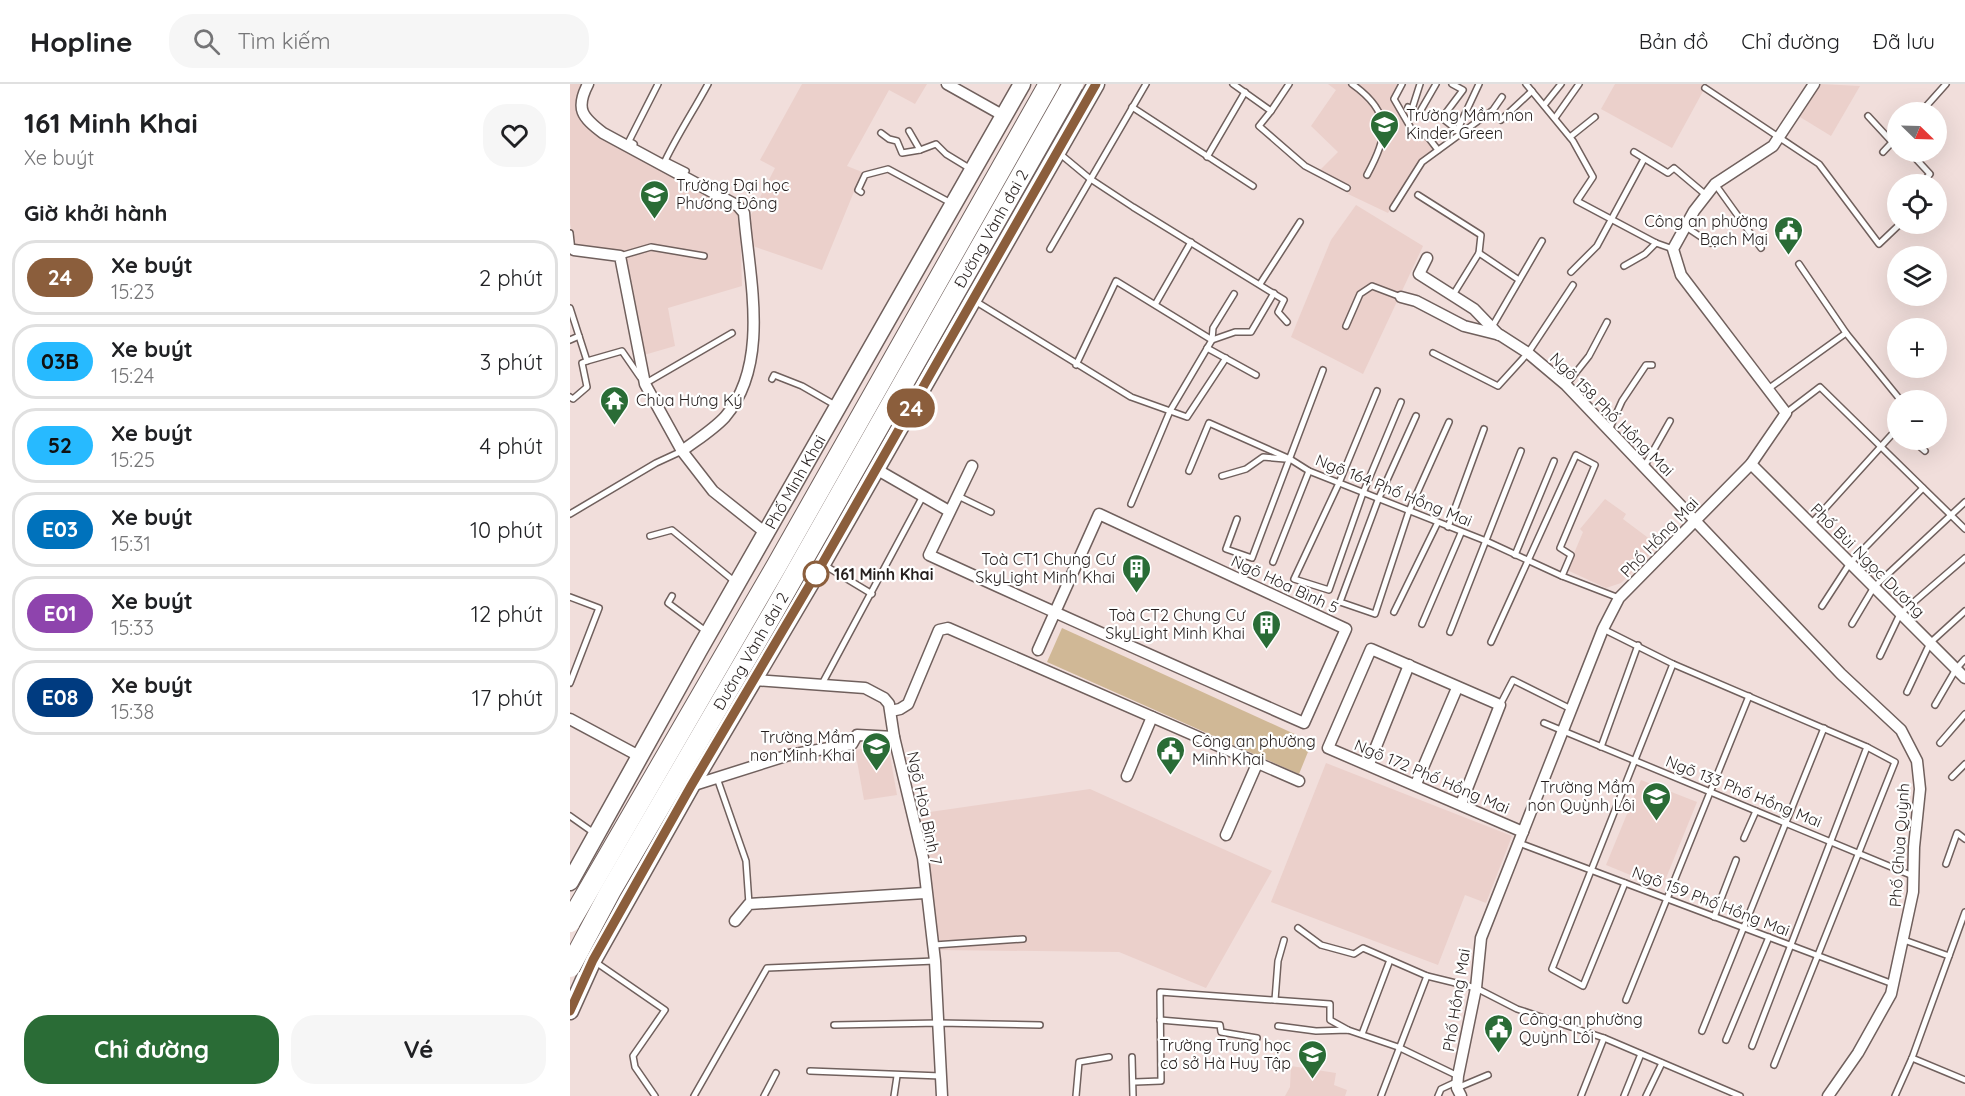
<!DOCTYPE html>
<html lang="vi">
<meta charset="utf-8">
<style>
:root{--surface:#fff;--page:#f6f6f6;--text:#202124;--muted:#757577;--line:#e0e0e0;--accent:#2a6c36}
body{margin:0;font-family:Quicksand,sans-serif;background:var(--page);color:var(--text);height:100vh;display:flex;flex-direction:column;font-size:22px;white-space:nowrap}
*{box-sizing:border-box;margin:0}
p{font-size:20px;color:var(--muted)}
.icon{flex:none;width:33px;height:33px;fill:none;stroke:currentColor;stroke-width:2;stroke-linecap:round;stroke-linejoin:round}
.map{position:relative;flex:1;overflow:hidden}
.sheet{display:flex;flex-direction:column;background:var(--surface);width:570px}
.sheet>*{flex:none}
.badge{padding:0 12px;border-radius:20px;font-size:21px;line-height:39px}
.needle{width:39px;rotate:113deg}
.fabs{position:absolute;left:1317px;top:18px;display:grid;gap:12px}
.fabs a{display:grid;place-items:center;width:60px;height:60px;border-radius:50%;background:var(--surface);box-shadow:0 6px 24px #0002;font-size:30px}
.map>.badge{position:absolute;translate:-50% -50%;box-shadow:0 0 0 3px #fff}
h2{padding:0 24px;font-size:22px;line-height:54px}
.round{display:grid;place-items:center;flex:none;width:63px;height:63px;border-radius:24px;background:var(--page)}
.overview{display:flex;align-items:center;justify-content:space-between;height:102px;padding:0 24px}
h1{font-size:28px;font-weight:800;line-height:45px}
.button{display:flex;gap:12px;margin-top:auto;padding:12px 24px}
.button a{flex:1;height:69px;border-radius:24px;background:var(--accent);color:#fff;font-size:24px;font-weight:800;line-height:69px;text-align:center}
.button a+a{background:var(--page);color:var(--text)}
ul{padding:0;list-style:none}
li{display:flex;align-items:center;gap:18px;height:75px;margin:0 12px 9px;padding:0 12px;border:3px solid var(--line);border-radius:24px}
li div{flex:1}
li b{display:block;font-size:22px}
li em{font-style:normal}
li .badge{min-width:66px;font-weight:700;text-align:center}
header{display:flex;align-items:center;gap:36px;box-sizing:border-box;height:84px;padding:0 30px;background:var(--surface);border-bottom:2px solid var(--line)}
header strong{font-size:28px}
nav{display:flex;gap:33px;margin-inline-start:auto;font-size:21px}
.search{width:420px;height:54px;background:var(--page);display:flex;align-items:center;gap:15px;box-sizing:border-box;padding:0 21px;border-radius:24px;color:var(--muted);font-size:22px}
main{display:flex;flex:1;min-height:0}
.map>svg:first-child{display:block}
.built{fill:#ebd0cb}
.green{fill:#d0b896}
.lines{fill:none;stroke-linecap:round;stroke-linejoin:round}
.lane-casing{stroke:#70605d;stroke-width:8}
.street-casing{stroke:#70605d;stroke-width:13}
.primary-casing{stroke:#70605d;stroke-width:19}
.lane{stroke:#fff;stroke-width:5}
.street{stroke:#fff;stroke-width:10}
.primary{stroke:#fff;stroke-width:16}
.highway-bridge-casing{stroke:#70605d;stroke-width:22;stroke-linecap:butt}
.highway-bridge{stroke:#fff;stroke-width:20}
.line-casing{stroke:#fff;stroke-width:14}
.line{stroke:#8b5e3c;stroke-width:9}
.stop-dot{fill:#fff;stroke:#8b5e3c;stroke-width:3}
.labels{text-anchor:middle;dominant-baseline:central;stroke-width:4.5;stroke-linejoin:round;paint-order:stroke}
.poi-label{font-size:16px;fill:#261f1e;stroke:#fff;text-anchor:end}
.street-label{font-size:16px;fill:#261f1e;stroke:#fff}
.stop-label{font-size:16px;font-weight:bold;fill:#261f1e;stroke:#fff;text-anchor:start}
</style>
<header>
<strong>Hopline</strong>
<div class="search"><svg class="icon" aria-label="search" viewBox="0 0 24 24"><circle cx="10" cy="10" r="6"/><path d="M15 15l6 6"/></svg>Tìm kiếm</div>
<nav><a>Bản đồ</a><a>Chỉ đường</a><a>Đã lưu</a></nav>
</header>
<main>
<section class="sheet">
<div class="overview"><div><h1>161 Minh Khai</h1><p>Xe buýt</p></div><a class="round"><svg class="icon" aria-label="heart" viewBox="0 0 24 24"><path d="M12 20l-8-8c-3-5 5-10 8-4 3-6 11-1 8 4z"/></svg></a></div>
<h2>Giờ khởi hành</h2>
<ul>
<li><span class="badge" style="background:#8b5e3c;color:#fff">24</span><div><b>Xe buýt</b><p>15:23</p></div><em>2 phút</em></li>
<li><span class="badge" style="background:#27baff;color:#111">03B</span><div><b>Xe buýt</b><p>15:24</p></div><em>3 phút</em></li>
<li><span class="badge" style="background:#27baff;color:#111">52</span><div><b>Xe buýt</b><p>15:25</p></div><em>4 phút</em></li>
<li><span class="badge" style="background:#0072bc;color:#fff">E03</span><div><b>Xe buýt</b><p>15:31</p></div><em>10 phút</em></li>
<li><span class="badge" style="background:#8e44ad;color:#fff">E01</span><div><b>Xe buýt</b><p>15:33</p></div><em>12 phút</em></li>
<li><span class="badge" style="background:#003b80;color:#fff">E08</span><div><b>Xe buýt</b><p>15:38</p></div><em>17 phút</em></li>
</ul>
<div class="button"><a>Chỉ đường</a><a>Vé</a></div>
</section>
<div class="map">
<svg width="1395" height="1012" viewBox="0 0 1395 1012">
<rect width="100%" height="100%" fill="#f1dedb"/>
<!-- built -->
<g class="built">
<polygon points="0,0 13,0 8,9 9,28 30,52 166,128 170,134 172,202 98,224 105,262 74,271 56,175 5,164 0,139"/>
<polygon points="232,0 357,0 345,20 319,6 277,82 292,88 252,186 177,160 178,137 205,84 190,76"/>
<polygon points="758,0 830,0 822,14 841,47 854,53 865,65 848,78 818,129 778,110 782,102 750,86 768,68 741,42 766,6"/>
<polygon points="1045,0 1137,0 1102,64 1031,25"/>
<polygon points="1250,0 1290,2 1261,52 1230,33"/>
<polygon points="786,121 853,162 793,290 721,253 761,156"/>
<polygon points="1035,415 1056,430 1053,435 1089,462 1051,499 1036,504 997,486 1013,448 1010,445"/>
<polygon points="318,660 327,711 294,716 285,666"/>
<polygon points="756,679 942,752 916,819 895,811 868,881 701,818"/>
<polygon points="1071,696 1127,718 1092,804 1036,781"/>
<polygon points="520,705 702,787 636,904 549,868 366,866 346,730"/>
<polygon points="721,982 766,989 764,1001 777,1006 775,1012 715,1012 720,1003"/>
</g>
<!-- green -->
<polygon class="green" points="492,544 742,658 729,690 477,578"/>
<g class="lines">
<defs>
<g id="lane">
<polyline points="663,0 701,27 689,42 735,82 777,104"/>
<path d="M782,0C823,29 818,52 797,91"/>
<polyline points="832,0 824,15 842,46 858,53 868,66"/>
<polyline points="882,0 893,6 872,34 886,45"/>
<polyline points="956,0 1003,57 1023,93 1007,117 1086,159 1103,165"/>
<polyline points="1135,4 1249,80 1309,160 1330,140"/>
<polyline points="975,20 991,0"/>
<polyline points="562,23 683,102"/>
<polyline points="838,23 842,25 850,0"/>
<polyline points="851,26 866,0"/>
<polyline points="701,27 719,0"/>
<polyline points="1351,28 1376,0"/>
<polyline points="1298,32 1322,58"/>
<polyline points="985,34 1009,0"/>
<polyline points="931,36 962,7"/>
<polyline points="339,47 350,66 366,60 376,70 399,84"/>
<polyline points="887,47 909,0"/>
<polyline points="311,49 319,55 327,57 332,69 350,66"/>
<polyline points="1000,53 1025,33"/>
<polyline points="64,60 59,57 88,0"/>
<polyline points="1064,68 1098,89 1104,84 1136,111"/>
<polyline points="1313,68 1328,52"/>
<polyline points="489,69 519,94 563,123 714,216 708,228 717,238"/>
<polyline points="637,73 675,8"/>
<path d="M95,77C108,50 124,26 138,0"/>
<polyline points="96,77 116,87"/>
<polyline points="1145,100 1191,164"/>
<polyline points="1351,100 1360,90 1347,76 1355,68"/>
<polyline points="291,108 288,106 295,91 318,85 381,119"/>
<polyline points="848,111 911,151 909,169 883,211"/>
<polyline points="823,124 852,78 923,26 932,13"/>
<polyline points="1328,131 1328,135"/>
<polyline points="1116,143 1140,159"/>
<polyline points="0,149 2,167"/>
<polyline points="480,165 576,0"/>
<polyline points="909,169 949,196"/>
<polyline points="50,172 81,163 134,172"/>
<polyline points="1229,180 1276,249"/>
<polyline points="1054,182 1075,170 1086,159"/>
<polyline points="1001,188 1027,162 1074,75"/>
<polyline points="690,200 730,138"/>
<polyline points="405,217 561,313 617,333 656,274"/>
<polyline points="586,219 621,158"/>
<polyline points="0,224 17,277 52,267 70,293"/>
<polyline points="776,242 790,210 802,202 831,213"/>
<polyline points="922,243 972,157"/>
<polyline points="0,256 9,252"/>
<polyline points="637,264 686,291"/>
<polyline points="863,269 928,302 958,269 1003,201"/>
<polyline points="506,281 546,197 642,256 665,248 681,248 704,209"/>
<polyline points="202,295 204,291 232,302 265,321"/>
<polyline points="76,299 162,249"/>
<polyline points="996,301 1019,272 1037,238"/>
<polyline points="1198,305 1276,249 1328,313"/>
<polyline points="807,307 769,399 724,495 759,506 793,409 831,318"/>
<polyline points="0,313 3,315 17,303 12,279 17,277"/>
<polyline points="1216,329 1250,303 1395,445"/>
<polyline points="846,332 808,416 770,518 805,530 839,427 879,338"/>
<polyline points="1039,346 1052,317 1076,281 1082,281"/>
<polyline points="1342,356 1355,367"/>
<polyline points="1074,383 1100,337"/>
<polyline points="619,387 639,339 720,375 739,387 916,457 992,492 1049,514"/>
<polyline points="652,392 676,385 693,373 715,375"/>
<polyline points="388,412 421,428"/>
<polyline points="561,420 600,327 642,256 643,244 664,210"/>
<polyline points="0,430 86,379 112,367"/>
<polyline points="667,435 656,465 682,474 753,286"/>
<polyline points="1241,440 1325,347 1328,348"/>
<polyline points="878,443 914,345"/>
<polyline points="80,452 102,446 164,497"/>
<polyline points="945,471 984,377"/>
<polyline points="703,478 739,387"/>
<polyline points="254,481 302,510"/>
<polyline points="102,512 98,519 137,548"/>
<polyline points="0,513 29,524 0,599"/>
<polyline points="1252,522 1280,479 1353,404"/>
<polyline points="824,528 867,440"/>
<polyline points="852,540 891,449"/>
<polyline points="1282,540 1304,503 1395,418"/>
<polyline points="1033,545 1103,580 1297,663 1325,678 1204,981"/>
<polyline points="880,548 951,367"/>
<polyline points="921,558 1006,371 1025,381 990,464 1001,471 992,492"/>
<polyline points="1310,572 1330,530 1395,474"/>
<polyline points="252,600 353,412"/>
<polyline points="1337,608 1360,559 1395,527"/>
<polyline points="930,621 943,596 1001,625"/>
<polyline points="1365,621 1386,585 1395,575"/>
<polyline points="974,639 1343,792"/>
<polyline points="1370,659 1395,630"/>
<polyline points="1031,663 1068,561"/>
<polyline points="1382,693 1395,680"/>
<polyline points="147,694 176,777 179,820"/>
<polyline points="0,732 24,749"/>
<polyline points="1174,754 1186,727"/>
<polyline points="949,759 1323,900"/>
<polyline points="1376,780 1387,749 1395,755"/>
<polyline points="1055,799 1013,902 982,885 1103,580"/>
<polyline points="1144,833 1166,776"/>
<polyline points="728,844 751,861 784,870 793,864 857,892 906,904 947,925 1034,954 1170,1012"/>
<polyline points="1334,856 1379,872"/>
<polyline points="364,861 453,855"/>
<polyline points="24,877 95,926 63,972 65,983 85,1012"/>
<polyline points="705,916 708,877 714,856"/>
<polyline points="1056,916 1179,612"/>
<polyline points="590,936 650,941 651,948 687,954"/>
<polyline points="264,941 369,939 470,941"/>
<polyline points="708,942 746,947 778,946 828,963 888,992"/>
<polyline points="1132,947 1254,644"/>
<polyline points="792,950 820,876"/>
<polyline points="1156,956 1199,853"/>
<polyline points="1182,962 1297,663"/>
<polyline points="562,973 563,1012"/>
<polyline points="1342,974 1395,996"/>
<polyline points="240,987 371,992"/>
<polyline points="565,998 591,997 590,908 760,920 760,936 778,946"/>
<polyline points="887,1004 918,991"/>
<polyline points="124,1012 197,884 365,877"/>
<polyline points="194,1012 206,989"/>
<polyline points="324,1012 327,992"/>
<polyline points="506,1012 509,978 539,973"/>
<polyline points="811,1012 857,892"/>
<polyline points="868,1012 871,1005 886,998"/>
<polyline points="1011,1012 1034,954"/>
<polyline points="1054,1012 1071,970"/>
<polyline points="1076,1012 1092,979"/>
<polyline points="1325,1012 1342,974 1395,828"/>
</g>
<g id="street">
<path d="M18,0C5,25 12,33 33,49L168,122L174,129C179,193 201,279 155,333C143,346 125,357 112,367"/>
<polyline points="377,0 434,32"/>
<polyline points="4,166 50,172 75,300 112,367 143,407 197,450"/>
<polyline points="857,174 849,190 904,225 929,251"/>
<polyline points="831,213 846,217 894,242 930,251 958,269 996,301 1271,590 1331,646 1347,677 1350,705 1344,763 1343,808 1321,910 1288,969 1258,1012"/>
<polyline points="1181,380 1395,594"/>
<path d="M402,382L359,471C483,528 609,584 734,639L776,545L529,430L468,566"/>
<polyline points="306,385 379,427"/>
<polyline points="184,596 295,604 314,614 319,620 324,653 353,774 365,877 372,1012"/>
<polyline points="321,627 330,625 338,620 369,546 378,544 729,697"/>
<polyline points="0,635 69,672"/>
<polyline points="799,680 839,581"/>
<polyline points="557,692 582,633"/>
<polyline points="846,700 887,604"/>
<polyline points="121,702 219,671 282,660 287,651 324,653"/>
<polyline points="891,720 930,621 801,565 758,664 953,748"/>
<polyline points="656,751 687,680"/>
<polyline points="165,837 179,820 355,809"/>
<polyline points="891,1012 887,1004 888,992 906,904 911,854 1033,545 1049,514 1181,380 1216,329 1111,191 1103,165 1124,127 1145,100 1203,62 1244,0"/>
</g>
<g id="primary">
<path id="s1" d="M0,798L129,566L452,0"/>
<polyline points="0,927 23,876 121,702 252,480 526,0"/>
</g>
</defs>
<!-- lane casing -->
<use href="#lane" class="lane-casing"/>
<!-- street casing -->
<use href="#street" class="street-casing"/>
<!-- primary casing -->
<use href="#primary" class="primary-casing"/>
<!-- lane -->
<use href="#lane" class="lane"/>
<!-- street -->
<use href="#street" class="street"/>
<!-- primary -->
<use href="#primary" class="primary"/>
<defs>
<g id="highway-bridge">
<polyline points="0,838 207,481 479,0"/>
<path id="s2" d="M0,883L40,808L204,527L503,0"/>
</g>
</defs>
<!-- highway-bridge casing -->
<use href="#highway-bridge" class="highway-bridge-casing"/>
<!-- highway-bridge -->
<use href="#highway-bridge" class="highway-bridge"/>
</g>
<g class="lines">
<defs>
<polyline id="line" points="0,927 23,876 121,702 252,480 526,0"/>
</defs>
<!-- line casing -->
<use href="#line" class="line-casing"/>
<!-- line -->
<use href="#line" class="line"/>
</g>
<!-- icons -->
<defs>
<symbol id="school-pin" viewBox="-11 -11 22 30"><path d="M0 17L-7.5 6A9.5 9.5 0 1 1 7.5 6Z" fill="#2a6c36" stroke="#fff"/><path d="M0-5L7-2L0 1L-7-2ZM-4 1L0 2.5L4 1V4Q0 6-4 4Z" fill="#fff"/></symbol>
<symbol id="university-pin" viewBox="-11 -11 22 30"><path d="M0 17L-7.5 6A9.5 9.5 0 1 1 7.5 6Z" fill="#2a6c36" stroke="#fff"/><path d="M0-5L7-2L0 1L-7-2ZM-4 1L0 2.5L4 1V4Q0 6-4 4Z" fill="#fff"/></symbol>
<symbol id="civic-pin" viewBox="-11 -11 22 30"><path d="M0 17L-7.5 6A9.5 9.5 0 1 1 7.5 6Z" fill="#2a6c36" stroke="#fff"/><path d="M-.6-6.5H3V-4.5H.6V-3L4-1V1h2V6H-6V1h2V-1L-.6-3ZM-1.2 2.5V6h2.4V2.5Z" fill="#fff"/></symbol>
<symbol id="temple-pin" viewBox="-11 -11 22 30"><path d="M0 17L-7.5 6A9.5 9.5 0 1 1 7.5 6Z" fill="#2a6c36" stroke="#fff"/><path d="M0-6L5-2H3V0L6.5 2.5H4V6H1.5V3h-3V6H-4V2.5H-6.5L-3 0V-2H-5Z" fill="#fff"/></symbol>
<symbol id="building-pin" viewBox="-11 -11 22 30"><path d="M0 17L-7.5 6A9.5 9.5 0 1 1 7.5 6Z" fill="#2a6c36" stroke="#fff"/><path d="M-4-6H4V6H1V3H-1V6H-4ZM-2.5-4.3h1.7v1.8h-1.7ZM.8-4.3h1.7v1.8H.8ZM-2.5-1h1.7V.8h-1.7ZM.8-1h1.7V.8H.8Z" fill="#fff"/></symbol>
</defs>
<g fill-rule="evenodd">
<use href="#school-pin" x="798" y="24" width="33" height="45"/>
<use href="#university-pin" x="68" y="94" width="33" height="45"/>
<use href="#civic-pin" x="1202" y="130" width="33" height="45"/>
<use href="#temple-pin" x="28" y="300" width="33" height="45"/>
<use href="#building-pin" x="550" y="468" width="33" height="45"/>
<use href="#building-pin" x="680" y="524" width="33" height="45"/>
<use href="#school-pin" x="290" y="646" width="33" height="45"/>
<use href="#civic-pin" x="584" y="650" width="33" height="45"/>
<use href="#school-pin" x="1070" y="696" width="33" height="45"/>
<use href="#civic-pin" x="912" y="928" width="33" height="45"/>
<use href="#school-pin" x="726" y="954" width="33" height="45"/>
</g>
<!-- markers -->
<circle class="stop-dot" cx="246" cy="490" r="12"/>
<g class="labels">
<!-- poi labels -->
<g class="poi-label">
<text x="836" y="31" text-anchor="start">Trường Mầm non<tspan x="836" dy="18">Kinder Green</tspan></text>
<text x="106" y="101" text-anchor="start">Trường Đại học<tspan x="106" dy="18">Phương Đông</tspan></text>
<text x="1198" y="137">Công an phường<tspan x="1198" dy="18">Bạch Mai</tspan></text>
<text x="66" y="316" text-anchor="start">Chùa Hưng Ký</text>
<text x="545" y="475">Toà CT1 Chung Cư<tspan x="545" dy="18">SkyLight Minh Khai</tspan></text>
<text x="675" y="531">Toà CT2 Chung Cư<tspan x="675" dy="18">SkyLight Minh Khai</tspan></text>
<text x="285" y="653">Trường Mầm<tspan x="285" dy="18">non Minh Khai</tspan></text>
<text x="622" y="657" text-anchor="start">Công an phường<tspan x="622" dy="18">Minh Khai</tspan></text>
<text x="1065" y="703">Trường Mầm<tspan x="1065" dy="18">non Quỳnh Lôi</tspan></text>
<text x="949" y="935" text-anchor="start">Công an phường<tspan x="949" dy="18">Quỳnh Lôi</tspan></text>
<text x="721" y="961">Trường Trung học<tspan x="721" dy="18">cơ sở Hà Huy Tập</tspan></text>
</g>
<!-- street labels -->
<g class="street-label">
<text stroke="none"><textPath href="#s2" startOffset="850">Đường Vành đai 2</textPath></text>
<text transform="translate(1042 330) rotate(45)">Ngõ 158 Phố Hồng Mai</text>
<text stroke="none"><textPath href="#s1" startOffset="459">Phố Minh Khai</textPath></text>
<text transform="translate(824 406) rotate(22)">Ngõ 164 Phố Hồng Mai</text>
<text transform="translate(1089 453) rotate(-46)">Phố Hồng Mai</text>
<text transform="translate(1298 476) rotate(45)">Phố Bùi Ngọc Dương</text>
<text transform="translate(715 500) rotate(25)">Ngõ Hòa Bình 5</text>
<text stroke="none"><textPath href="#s2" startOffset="364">Đường Vành đai 2</textPath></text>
<text transform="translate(862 692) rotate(23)">Ngõ 172 Phố Hồng Mai</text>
<text transform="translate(1174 707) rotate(22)">Ngõ 133 Phố Hồng Mai</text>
<text transform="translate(355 724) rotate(78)">Ngõ Hòa Bình 7</text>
<text transform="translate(1329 761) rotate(-86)">Phố Chùa Quỳnh</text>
<text transform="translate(1141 817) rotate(21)">Ngõ 159 Phố Hồng Mai</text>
<text transform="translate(886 916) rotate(-81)">Phố Hồng Mai</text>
</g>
<!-- stop labels -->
<g class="stop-label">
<text x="264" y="490">161 Minh Khai</text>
</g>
</g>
</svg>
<div class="fabs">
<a><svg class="needle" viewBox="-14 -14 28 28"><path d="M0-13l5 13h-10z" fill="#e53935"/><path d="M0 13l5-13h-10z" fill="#757577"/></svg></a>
<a><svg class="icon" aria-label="locate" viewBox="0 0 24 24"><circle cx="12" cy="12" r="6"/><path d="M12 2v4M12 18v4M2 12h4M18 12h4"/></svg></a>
<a><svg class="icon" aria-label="layers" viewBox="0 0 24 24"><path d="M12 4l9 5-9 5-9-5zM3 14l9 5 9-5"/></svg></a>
<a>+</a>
<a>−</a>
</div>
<b class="badge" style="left:341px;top:324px;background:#8b5e3c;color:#fff">24</b>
</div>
</main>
